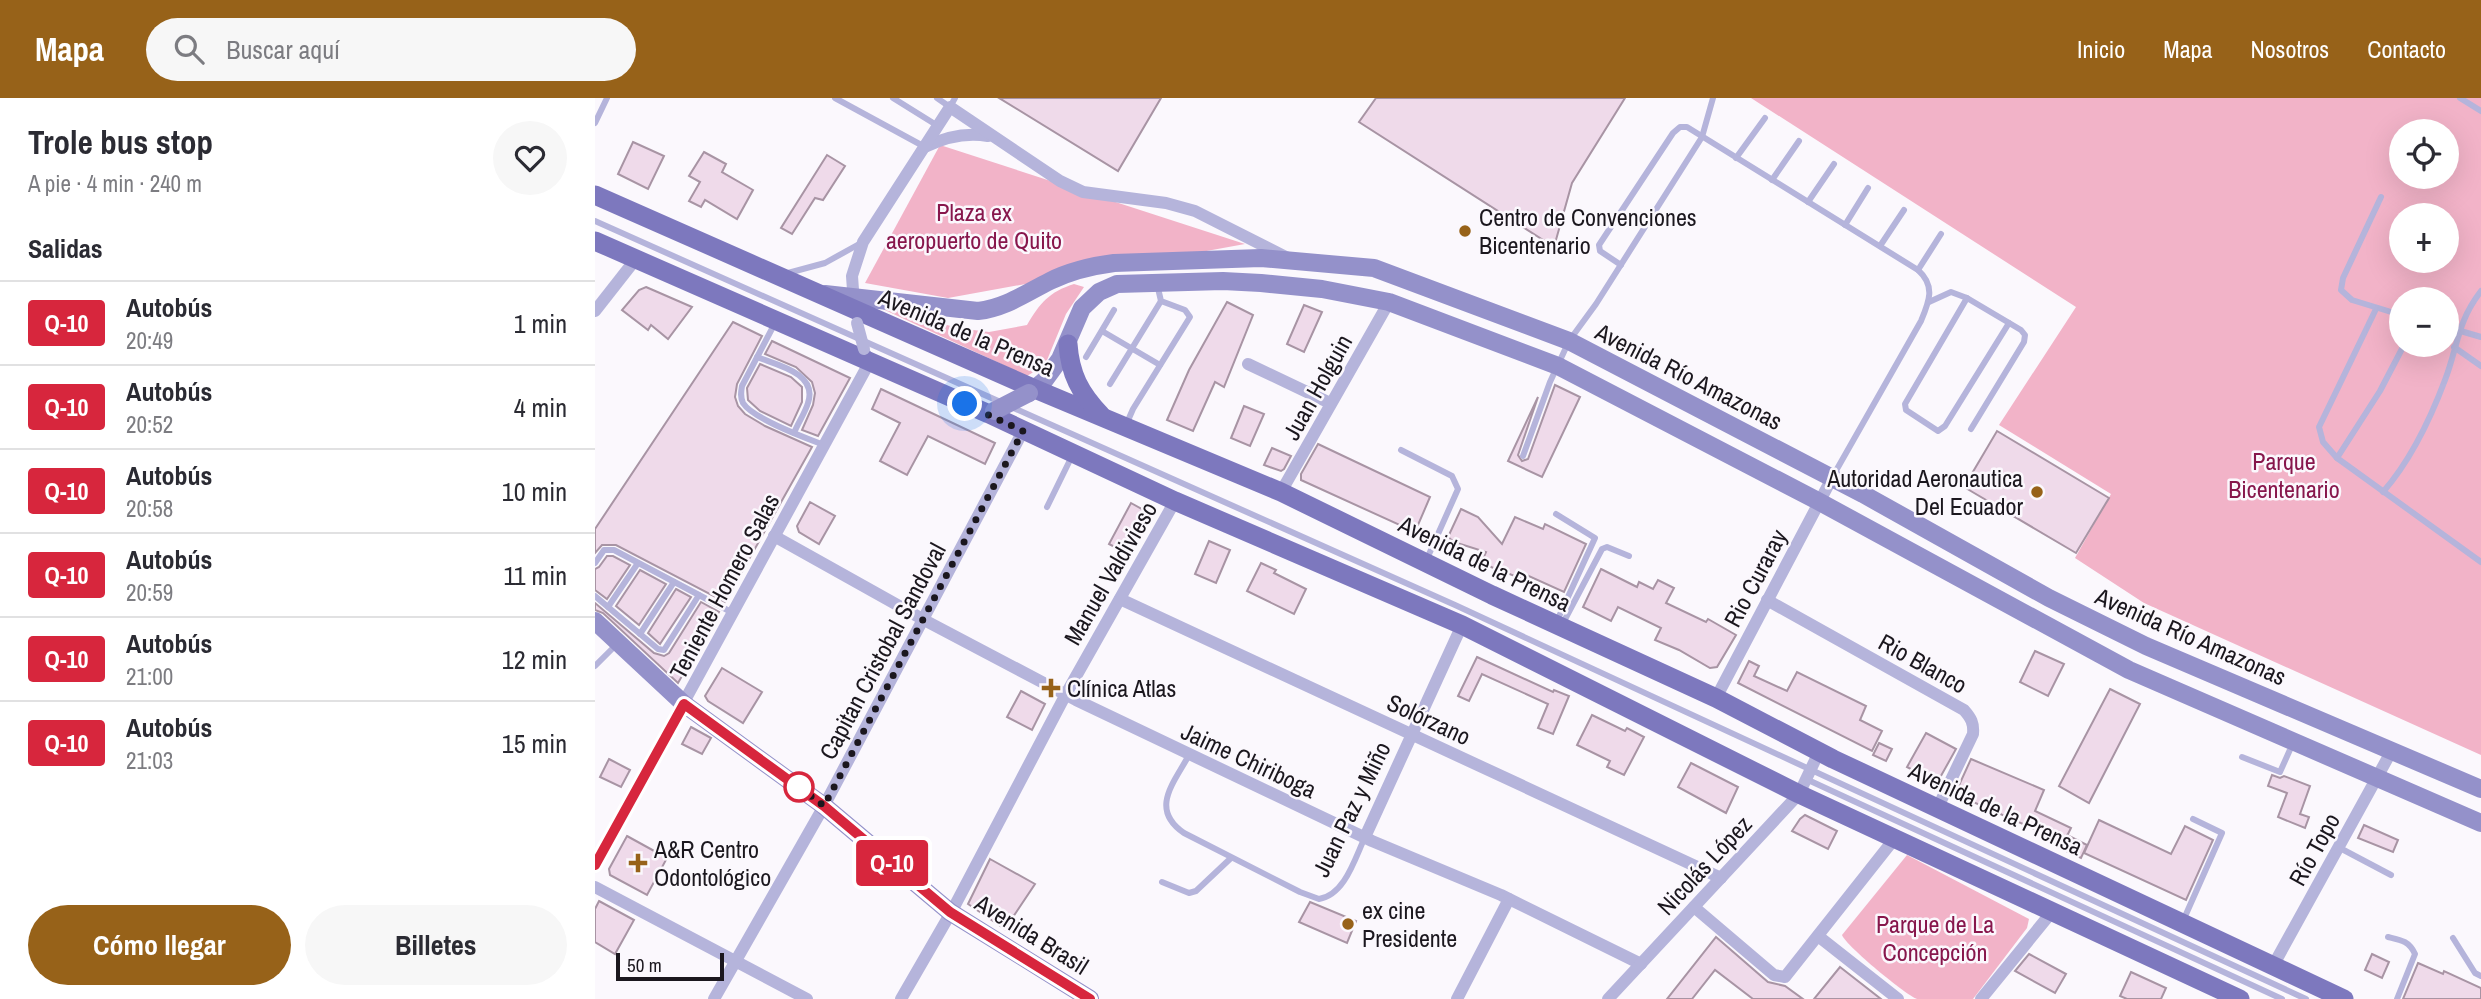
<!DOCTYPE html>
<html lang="es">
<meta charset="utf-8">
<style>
:root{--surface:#fff;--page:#f7f7f7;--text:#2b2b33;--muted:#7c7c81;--line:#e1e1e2;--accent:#976219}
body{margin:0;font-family:"Archivo Narrow",sans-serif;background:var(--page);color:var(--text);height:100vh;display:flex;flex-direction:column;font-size:26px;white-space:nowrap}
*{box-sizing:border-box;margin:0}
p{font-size:23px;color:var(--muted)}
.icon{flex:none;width:38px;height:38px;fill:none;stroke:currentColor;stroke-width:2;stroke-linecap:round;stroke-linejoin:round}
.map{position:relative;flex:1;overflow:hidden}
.sheet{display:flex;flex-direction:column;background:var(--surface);width:595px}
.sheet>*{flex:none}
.badge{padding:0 14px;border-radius:5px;font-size:24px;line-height:46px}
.buttons{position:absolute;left:1794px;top:21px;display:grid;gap:14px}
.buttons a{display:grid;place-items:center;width:70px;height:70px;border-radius:50%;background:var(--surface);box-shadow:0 7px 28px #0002;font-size:35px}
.scale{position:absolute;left:21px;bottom:18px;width:108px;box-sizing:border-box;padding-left:7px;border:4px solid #1b171e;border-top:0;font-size:19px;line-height:24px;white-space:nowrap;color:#1b171e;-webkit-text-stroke:5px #fbf8fd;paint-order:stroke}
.you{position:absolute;width:35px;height:35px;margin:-18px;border:5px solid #fff;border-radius:50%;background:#1a73e8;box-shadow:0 0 0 10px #1a73e833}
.map>.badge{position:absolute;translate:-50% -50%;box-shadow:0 0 0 4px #fff}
h2{padding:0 28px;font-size:26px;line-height:63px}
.round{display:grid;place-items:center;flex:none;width:74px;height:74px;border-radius:37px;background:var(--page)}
.overview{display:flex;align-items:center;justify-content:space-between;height:119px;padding:0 28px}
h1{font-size:33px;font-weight:700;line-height:52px}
.primary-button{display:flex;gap:14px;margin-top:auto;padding:14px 28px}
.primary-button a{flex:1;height:80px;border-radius:42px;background:var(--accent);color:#fff;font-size:28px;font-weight:700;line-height:80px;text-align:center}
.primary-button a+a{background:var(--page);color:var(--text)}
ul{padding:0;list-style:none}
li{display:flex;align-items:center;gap:21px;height:84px;padding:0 28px;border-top:2px solid var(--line)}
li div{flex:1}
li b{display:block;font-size:26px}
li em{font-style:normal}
li .badge{min-width:77px;font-weight:700;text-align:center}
header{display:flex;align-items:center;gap:42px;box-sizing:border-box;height:98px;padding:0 35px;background:var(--accent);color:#fff}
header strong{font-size:33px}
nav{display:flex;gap:38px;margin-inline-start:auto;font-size:24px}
.search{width:490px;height:63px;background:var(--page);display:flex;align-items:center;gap:18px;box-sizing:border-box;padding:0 24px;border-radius:38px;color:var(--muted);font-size:26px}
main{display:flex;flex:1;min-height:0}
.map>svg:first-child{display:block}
.green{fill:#f2b3c8;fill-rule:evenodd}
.building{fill:#efdaea;stroke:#a894a4;stroke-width:2}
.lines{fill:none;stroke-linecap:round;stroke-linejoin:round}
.lane{stroke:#b5b4db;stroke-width:6}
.street{stroke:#b5b4db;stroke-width:12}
.secondary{stroke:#9491ca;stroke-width:18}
.primary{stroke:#7d78be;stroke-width:19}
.street-bridge{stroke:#b5b4db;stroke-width:12}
.secondary-bridge{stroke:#9491ca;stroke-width:18}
.line-casing{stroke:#fff;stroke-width:16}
.line{stroke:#d7263d;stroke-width:10}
.walk{stroke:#1b171e;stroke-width:7;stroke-dasharray:0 12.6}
.poi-dot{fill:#976219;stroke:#fbf8fd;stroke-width:2.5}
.stop-dot{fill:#fff;stroke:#d7263d;stroke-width:3.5}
.labels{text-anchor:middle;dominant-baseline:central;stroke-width:5;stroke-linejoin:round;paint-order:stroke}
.park-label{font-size:24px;fill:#87164c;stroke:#fbf8fd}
.poi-label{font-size:24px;fill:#1b171e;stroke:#fbf8fd;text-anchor:start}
.street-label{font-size:24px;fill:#1b171e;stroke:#fbf8fd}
</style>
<header>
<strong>Mapa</strong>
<div class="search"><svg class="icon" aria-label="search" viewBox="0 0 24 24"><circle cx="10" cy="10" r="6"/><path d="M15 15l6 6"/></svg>Buscar aquí</div>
<nav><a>Inicio</a><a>Mapa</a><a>Nosotros</a><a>Contacto</a></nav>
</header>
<main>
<section class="sheet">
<div class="overview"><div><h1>Trole bus stop</h1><p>A pie · 4 min · 240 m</p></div><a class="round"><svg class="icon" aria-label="heart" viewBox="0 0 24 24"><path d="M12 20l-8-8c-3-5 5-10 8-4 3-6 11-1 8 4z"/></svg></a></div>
<h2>Salidas</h2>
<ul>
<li><span class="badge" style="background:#d7263d;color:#fff">Q-10</span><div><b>Autobús</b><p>20:49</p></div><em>1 min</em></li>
<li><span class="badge" style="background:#d7263d;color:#fff">Q-10</span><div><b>Autobús</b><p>20:52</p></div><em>4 min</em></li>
<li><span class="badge" style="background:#d7263d;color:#fff">Q-10</span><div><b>Autobús</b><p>20:58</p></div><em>10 min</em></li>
<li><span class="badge" style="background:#d7263d;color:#fff">Q-10</span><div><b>Autobús</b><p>20:59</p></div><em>11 min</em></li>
<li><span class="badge" style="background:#d7263d;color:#fff">Q-10</span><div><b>Autobús</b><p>21:00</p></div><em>12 min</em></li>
<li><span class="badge" style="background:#d7263d;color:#fff">Q-10</span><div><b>Autobús</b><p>21:03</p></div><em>15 min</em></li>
</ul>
<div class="primary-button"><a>Cómo llegar</a><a>Billetes</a></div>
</section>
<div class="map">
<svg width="1886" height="901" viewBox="0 0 1886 901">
<rect width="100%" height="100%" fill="#fbf8fd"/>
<!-- green -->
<g class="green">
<path d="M1156,0H1886V657L1549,505L1480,460L1516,396L1404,327L1481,209ZM1806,33H1852V79H1806ZM1806,117H1852V163H1806ZM1806,201H1852V247H1806Z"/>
<polygon points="345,47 650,146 353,200 270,185"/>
<path d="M479,186L489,189L471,216L450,267L432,278L279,207L363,230L394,234L432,227C445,205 454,194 479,186Z"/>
<path d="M1312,757L1434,821L1432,830L1378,901C1362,901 1337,901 1322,901C1312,898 1251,848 1247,837Z"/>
</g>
<!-- building -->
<g class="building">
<polygon points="404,0 566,0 523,73"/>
<polygon points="781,0 1030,0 977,85 959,149 764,24"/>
<polygon points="38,44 69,58 53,91 23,76"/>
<polygon points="109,54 131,66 127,74 158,92 142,121 110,102 106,109 94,103 105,84 94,78"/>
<polygon points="232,57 250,68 228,102 220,100 197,136 186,130"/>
<polygon points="51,189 97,209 73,241 56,227 53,232 27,212 44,192"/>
<polygon points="632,204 658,217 629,289 620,284 598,333 572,322 594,272"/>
<polygon points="709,207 727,214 709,254 692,246"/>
<polygon points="138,224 167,238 142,286 140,299 143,308 150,316 170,328 217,349 130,504 21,447 7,447 0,455 0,431"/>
<polygon points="177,243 255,280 223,338 207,332 218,307 220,295 217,284 201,269 170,256"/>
<polygon points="165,266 196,279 207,289 207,304 196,328 165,313 153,302 152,290"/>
<polygon points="960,287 985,299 947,379 913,363 943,299 923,357 927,363 933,361"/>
<polygon points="286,291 400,345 390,366 333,338 312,377 285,363 305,325 277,311"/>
<polygon points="649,308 669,316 655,348 636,340"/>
<polygon points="1402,333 1514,400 1481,455 1369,389"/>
<polygon points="723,346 835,399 820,434 706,382 706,376"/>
<polygon points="677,350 696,358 689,371 686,373 669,367"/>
<polygon points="215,404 240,418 224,446 204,434 202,428"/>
<polygon points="536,405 554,415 533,456 514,446"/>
<polygon points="866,411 883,419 907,446 920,419 948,431 950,426 991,446 969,494 927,475 925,480 896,469 886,465 891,454 859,444 853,439"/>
<polygon points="614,443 635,452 621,485 600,476"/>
<polygon points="12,458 18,458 35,467 12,501 0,492 0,471 4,469"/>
<polygon points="666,465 681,472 679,475 711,491 699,516 652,493"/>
<polygon points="1006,471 1042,489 1044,484 1058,491 1063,482 1079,490 1071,505 1111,524 1113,521 1141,537 1122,569 1115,570 1084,552 1060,542 1066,530 1023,509 1016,523 988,509"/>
<polygon points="45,472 71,486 44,527 21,508"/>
<polygon points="81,491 96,499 65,546 53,535"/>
<polygon points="106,504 124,514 83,585 8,515 0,512 0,505 59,555 69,558 74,555"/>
<polygon points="1440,553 1469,566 1453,598 1425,584"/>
<polygon points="882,559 958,594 959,592 974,598 958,636 943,630 953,606 887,576 874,603 863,598"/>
<polygon points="1154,563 1164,568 1159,578 1192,593 1202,574 1271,608 1265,622 1287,633 1277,653 1143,585"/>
<polygon points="127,570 167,594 148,625 113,603 110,598"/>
<polygon points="1515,591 1545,606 1494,705 1464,688"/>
<polygon points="426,593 450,606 437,632 412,619"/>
<polygon points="997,617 1030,633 1032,630 1049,639 1029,677 1012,669 1015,663 982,647"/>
<polygon points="96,629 116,640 107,656 87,646"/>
<polygon points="1331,635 1361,651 1342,685 1312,669"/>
<polygon points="1284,645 1297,651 1291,663 1278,657"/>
<polygon points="14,661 35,672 26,689 5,679"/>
<polygon points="1376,661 1449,692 1440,713 1476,730 1469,744 1360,696"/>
<polygon points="1096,665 1143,689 1131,715 1083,689"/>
<polygon points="1677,677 1685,680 1689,678 1715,688 1705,716 1714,719 1710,730 1683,719 1692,695 1673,688"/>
<polygon points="1210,717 1242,733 1233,751 1197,733 1205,721"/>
<polygon points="1504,722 1576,756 1590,728 1618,742 1591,802 1489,755"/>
<polygon points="1769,727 1803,742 1798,754 1763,740"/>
<polygon points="1472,737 1492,747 1486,760 1465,750"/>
<polygon points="32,738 72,760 52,797 15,777 14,771"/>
<polygon points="395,761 440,786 410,831 373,806"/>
<polygon points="4,803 39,822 20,856 0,844 0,811"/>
<polygon points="715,804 761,823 752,845 704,824"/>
<polygon points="1121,839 1173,884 1190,888 1208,901 1158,901 1120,872 1097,901 1072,901"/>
<polygon points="1434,856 1471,876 1460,895 1420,873"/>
<polygon points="1777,856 1794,864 1787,880 1770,872"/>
<polygon points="1823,865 1848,876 1849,873 1886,890 1886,901 1808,901"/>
<polygon points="1245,869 1286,901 1219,901"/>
<polygon points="1536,874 1571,890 1566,901 1532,901 1525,898"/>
</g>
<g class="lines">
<!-- lane -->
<g class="lane">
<polyline points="240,0 330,49"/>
<polyline points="298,0 343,28"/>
<polyline points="342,0 355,9 360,0"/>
<polyline points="1865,0 1886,13"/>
<polyline points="0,25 12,0"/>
<polyline points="1141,60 1170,20"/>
<polyline points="1177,82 1204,43"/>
<polyline points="1786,99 1748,180 1746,192 1757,202 1806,217"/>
<polyline points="1213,104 1239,66"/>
<polyline points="0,123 860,507 1711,901"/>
<polyline points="1250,127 1273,90"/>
<polyline points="1285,148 1309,112"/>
<path d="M1026,167L1005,153L1004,147L1078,35L1085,29H1092L1323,172C1341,188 1334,204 1326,223L1238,378"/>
<polyline points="1323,172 1346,136"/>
<polyline points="193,175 230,165 266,145"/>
<polyline points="1372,200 1310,306 1311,312 1343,333 1350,328 1414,225"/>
<polyline points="1334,204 1356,194 1372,200 1426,232 1430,237 1429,244 1376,331"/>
<polyline points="1781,211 1724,329 1728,344 1742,360 1886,464"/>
<path d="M180,225L147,288C146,294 145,299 148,305C158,321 211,340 229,347"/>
<polyline points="1852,229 1886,239"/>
<polyline points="507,233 565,267"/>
<polyline points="1859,249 1886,268"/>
<path d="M162,259C182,267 223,275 213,305C210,315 203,325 199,335"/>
<polyline points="491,259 519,212"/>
<polyline points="515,286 566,203"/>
<polyline points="531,327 538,311 595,219 590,212 566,203 562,186"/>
<polyline points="806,352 857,378 863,391 831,463"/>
<polyline points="928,358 955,284 974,243 1001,206 1107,39 1118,0"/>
<polyline points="1742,360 1785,293 1809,247"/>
<path d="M1788,394C1816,362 1835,322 1850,282C1863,248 1862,224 1886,193"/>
<polyline points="452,409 477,358"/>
<polyline points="961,416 1000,440 961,525"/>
<polyline points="0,465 9,452 19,452 138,515"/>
<polyline points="0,498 63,551 69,552 104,497"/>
<polyline points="13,509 43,465"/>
<polyline points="967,527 1007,451 1012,449 1034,458"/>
<polyline points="45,536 79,484"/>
<polyline points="0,568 21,547"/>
<path d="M594,657C579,685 554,711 589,735L705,794L724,801C750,797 760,760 770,739"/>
<polyline points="1647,659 1685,674 1698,645"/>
<polyline points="1211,681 1687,901"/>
<polyline points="1743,749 1796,777"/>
<polyline points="567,784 594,795 601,793 636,760"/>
<polyline points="1588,823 1627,735 1598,721"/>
<path d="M1793,839C1806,842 1814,843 1820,856L1802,901"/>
<polyline points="1858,840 1880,875 1886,878"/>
</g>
<!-- street -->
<g class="street">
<path d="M330,49C350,39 370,34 393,38"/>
<polyline points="259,206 257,178 268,144 355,9 465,83 488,94 571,105 600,113 693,160"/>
<polyline points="0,213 40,162"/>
<polyline points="653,266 735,305"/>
<polyline points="686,394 794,204"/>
<polyline points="179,438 331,523 481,602 777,743 906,797 1046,866"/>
<polyline points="525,501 1126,780"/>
<path d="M1172,502L1369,612C1376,620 1379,625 1378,636L1343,709"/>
<polyline points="1121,600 1237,380"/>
<polyline points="770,739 867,527"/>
<polyline points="0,767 274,265 271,257"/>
<polyline points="0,789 212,901"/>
<polyline points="1099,809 1179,877 1190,879 1300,740"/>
<polyline points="1223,838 1303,901"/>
<polyline points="1678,868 1796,654"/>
<polyline points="119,901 229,708 428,333"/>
<polyline points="306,901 358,811 471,596 580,403"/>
<polyline points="862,901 914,801"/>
<polyline points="1013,901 1204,696 1224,654"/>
<polyline points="1386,901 1456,815"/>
</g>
<!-- secondary -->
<g class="secondary">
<path d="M230,196L383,213C410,210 431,195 455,183C475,173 496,168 519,165L666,160L779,170L974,243L1268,396L1454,500L1551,548L1886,691"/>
<polyline points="434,295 449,283 465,261 487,210 504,194 522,186 628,183 666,185 727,191 794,204 963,268 1221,402 1534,572 1886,725"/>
<polyline points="0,523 89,606 229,708 355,814 495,901"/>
</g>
<!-- primary -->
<g class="primary">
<polyline points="0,97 440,291 686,394 897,497 1121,600 1238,661 1749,901"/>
<polyline points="0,143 394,316 580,403 867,527 1204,696 1645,901"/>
<path d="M473,246C475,276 485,295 506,317"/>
</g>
<!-- street-bridge -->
<polyline class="street-bridge" points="262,225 269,251"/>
<!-- secondary-bridge -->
<polyline class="secondary-bridge" points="399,313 434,295"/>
</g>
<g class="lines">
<defs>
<polyline id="line" points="0,767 89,606 229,708 355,814 495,901"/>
</defs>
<!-- line casing -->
<use href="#line" class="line-casing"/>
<!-- line -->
<use href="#line" class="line"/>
<!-- walk -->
<polyline class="walk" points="204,689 200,686 229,708 428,333 370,306"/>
</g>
<!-- markers -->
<g class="poi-dot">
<circle cx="870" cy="133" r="7"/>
<circle cx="1442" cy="394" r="7"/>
<path d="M452.5 579.5h7v7h7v7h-7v7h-7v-7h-7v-7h7z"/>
<path d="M39.5 754.5h7v7h7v7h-7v7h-7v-7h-7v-7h7z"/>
<circle cx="753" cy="826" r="7"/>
</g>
<circle class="stop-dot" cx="204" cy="689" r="14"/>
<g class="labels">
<!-- park labels -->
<g class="park-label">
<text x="379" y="114">Plaza ex<tspan x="379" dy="28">aeropuerto de Quito</tspan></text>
<text x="1689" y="363">Parque<tspan x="1689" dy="28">Bicentenario</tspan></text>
<text x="1340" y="826">Parque de La<tspan x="1340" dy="28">Concepción</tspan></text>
</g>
<!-- poi labels -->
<g class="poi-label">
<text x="884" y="119">Centro de Convenciones<tspan x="884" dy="28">Bicentenario</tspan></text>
<text x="1428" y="380" text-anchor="end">Autoridad Aeronautica<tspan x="1428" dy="28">Del Ecuador</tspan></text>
<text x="472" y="590">Clínica Atlas</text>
<text x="59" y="751">A&amp;R Centro<tspan x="59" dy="28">Odontológico</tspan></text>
<text x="767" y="812">ex cine<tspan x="767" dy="28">Presidente</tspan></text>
</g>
<!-- street labels -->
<g class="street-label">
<text transform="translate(372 234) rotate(23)">Avenida de la Prensa</text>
<text transform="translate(1094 278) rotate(27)">Avenida Río Amazonas</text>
<text transform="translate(722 289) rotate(-61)">Juan Holguin</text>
<text transform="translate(890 465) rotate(26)">Avenida de la Prensa</text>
<text transform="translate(515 475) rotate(-60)">Manuel Valdivieso</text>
<text transform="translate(1160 480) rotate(-62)">Rio Curaray</text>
<text transform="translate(129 488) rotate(-62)">Teniente Homero Salas</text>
<text transform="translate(1596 538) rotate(24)">Avenida Río Amazonas</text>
<text transform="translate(287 553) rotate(-62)">Capitan Cristobal Sandoval</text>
<text transform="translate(1328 565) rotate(29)">Rio Blanco</text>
<text transform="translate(834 621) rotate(25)">Solórzano</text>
<text transform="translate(654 662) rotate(25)">Jaime Chiriboga</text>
<text transform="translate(1401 710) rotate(25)">Avenida de la Prensa</text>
<text transform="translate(756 711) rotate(-64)">Juan Paz y Miño</text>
<text transform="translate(1719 751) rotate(-61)">Río Topo</text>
<text transform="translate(1109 767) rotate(-47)">Nicolás López</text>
<text transform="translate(437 836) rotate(32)">Avenida Brasil</text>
</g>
</g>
</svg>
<div class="buttons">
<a><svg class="icon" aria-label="locate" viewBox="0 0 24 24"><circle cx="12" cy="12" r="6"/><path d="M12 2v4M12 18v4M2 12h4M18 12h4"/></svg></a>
<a>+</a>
<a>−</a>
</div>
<div class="scale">50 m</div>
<div class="you" style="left:370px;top:306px"></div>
<b class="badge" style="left:297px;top:765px;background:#d7263d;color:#fff">Q-10</b>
</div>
</main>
